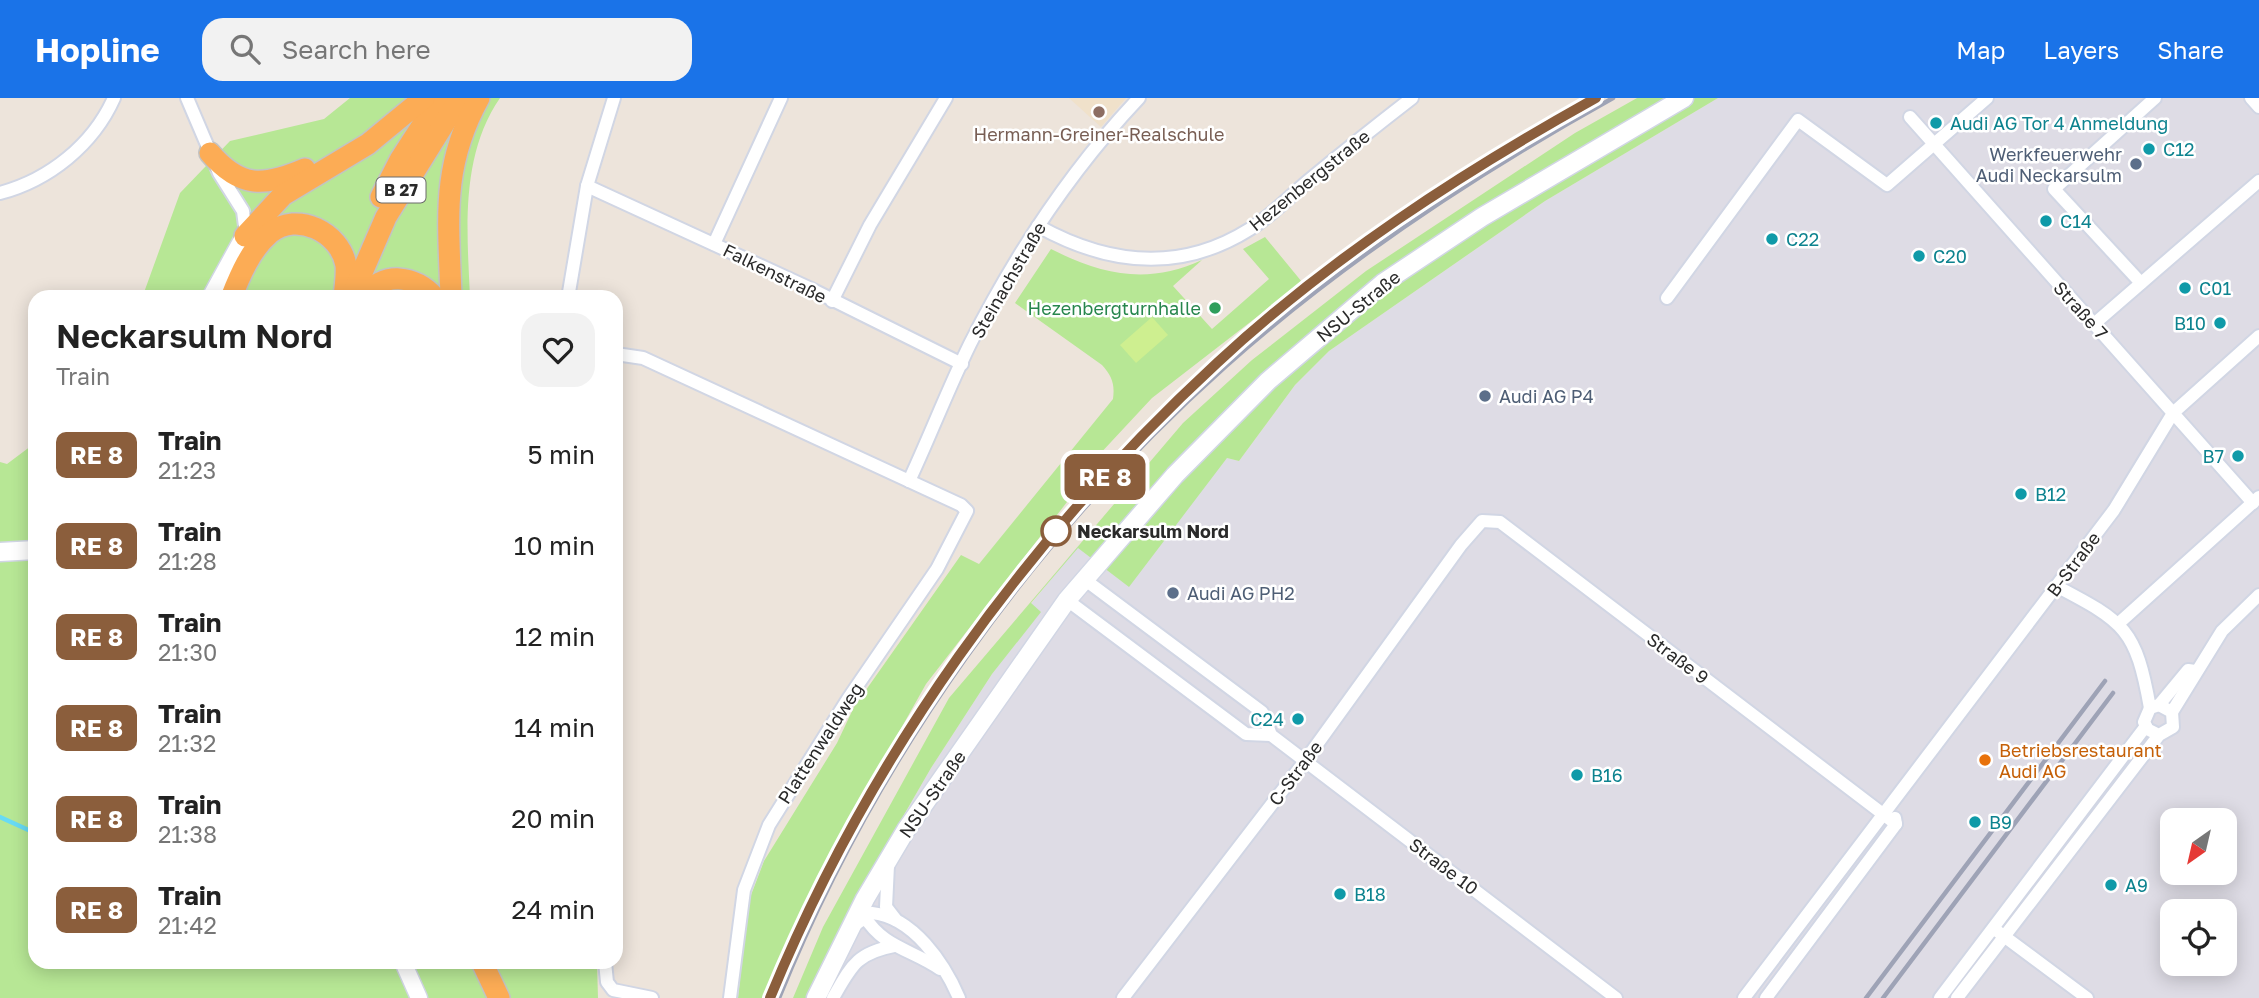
<!DOCTYPE html>
<meta charset="utf-8">
<style>
:root{--surface:#fff;--page:#f2f2f2;--text:#222;--muted:#767676;--accent:#1a73e8}
body{margin:0;font-family:"Golos Text",sans-serif;background:var(--page);color:var(--text);height:100vh;display:flex;flex-direction:column;font-size:26px;white-space:nowrap}
*{box-sizing:border-box;margin:0}
p{font-size:23px;color:var(--muted)}
.icon{flex:none;width:38px;height:38px;fill:none;stroke:currentColor;stroke-width:2;stroke-linecap:round;stroke-linejoin:round}
.map{position:relative;flex:1;overflow:hidden}
.sheet{position:absolute;left:28px;top:192px;width:595px;height:679px;display:flex;flex-direction:column;background:var(--surface);border-radius:21px;box-shadow:0 4px 18px #0003}
.sheet>*{flex:none}
.badge{padding:0 14px;border-radius:10px;font-size:24px;line-height:46px}
.needle{width:46px;rotate:214deg}
.fabs{position:absolute;left:2160px;top:710px;display:grid;gap:14px}
.fabs a{display:grid;place-items:center;width:77px;height:77px;border-radius:14px;background:var(--surface);box-shadow:0 4px 18px #0003;font-size:35px}
.map>.badge{position:absolute;translate:-50% -50%;box-shadow:0 0 0 4px #fff}
.round{display:grid;place-items:center;flex:none;width:74px;height:74px;border-radius:21px;background:var(--page)}
.headline{display:flex;align-items:center;justify-content:space-between;height:119px;padding:0 28px}
h1{font-size:33px;font-weight:600;line-height:52px}
ul{padding:0;list-style:none}
li{display:flex;align-items:center;gap:21px;height:91px;padding:0 28px}
li div{flex:1}
li b{display:block;font-size:26px}
li em{font-style:normal}
li .badge{min-width:77px;font-weight:700;text-align:center}
header{display:flex;align-items:center;gap:42px;box-sizing:border-box;height:98px;padding:0 35px;background:var(--accent);color:#fff}
header strong{font-size:33px}
nav{display:flex;gap:38px;margin-inline-start:auto;font-size:24px}
.search{width:490px;height:63px;background:var(--page);display:flex;align-items:center;gap:18px;box-sizing:border-box;padding:0 24px;border-radius:21px;color:var(--muted);font-size:26px}
.map>svg:first-child{display:block}
.industrial{fill:#dedce5;fill-rule:evenodd}
.education{fill:#f0e1ca}
.green{fill:#b7e795}
.pitch{fill:#ceef90}
.lines{fill:none;stroke-linecap:round;stroke-linejoin:round}
.stream{stroke:#68dbf5;stroke-width:4.5}
.minor-casing{stroke:#d1d6e4;stroke-width:16}
.tertiary-casing{stroke:#d1d6e4;stroke-width:19}
.secondary-casing{stroke:#d1d6e4;stroke-width:21}
.trunk-casing{stroke:#c3c3c3;stroke-width:24}
.minor{stroke:#fff;stroke-width:12}
.tertiary{stroke:#fff;stroke-width:16}
.secondary{stroke:#fff;stroke-width:18}
.trunk{stroke:#fcac55;stroke-width:21}
.rail{stroke:#9ea3b6;stroke-width:4.5}
.line-casing{stroke:#fff;stroke-width:16}
.line{stroke:#8b5e3c;stroke-width:10}
.education-dot{fill:#8d6e63;stroke:#fff;stroke-width:2.5}
.culture-dot{fill:#0f9aa8;stroke:#fff;stroke-width:2.5}
.service-dot{fill:#5c6f8a;stroke:#fff;stroke-width:2.5}
.leisure-dot{fill:#2e9e5b;stroke:#fff;stroke-width:2.5}
.stop-dot{fill:#fff;stroke:#8b5e3c;stroke-width:3.5}
.food-dot{fill:#e8710a;stroke:#fff;stroke-width:2.5}
.labels{text-anchor:middle;dominant-baseline:central;stroke-width:5;stroke-linejoin:round;paint-order:stroke}
.shield{fill:#fff;stroke:#6a6a6a;stroke-width:2}
.shield-label{font-size:16px;font-weight:bold;fill:#2a2a2a}
.culture-label{font-size:18px;fill:#0d838f;stroke:#fff;text-anchor:start}
.education-label{font-size:18px;fill:#785e54;stroke:#fff}
.service-label{font-size:18px;fill:#4e5e75;stroke:#fff;text-anchor:start}
.street-label{font-size:18px;fill:#2a2a2a;stroke:#fff}
.leisure-label{font-size:18px;fill:#27864d;stroke:#fff;text-anchor:end}
.stop-label{font-size:18px;font-weight:bold;fill:#2a2a2a;stroke:#fff;text-anchor:start}
.food-label{font-size:18px;fill:#c56008;stroke:#fff;text-anchor:start}
</style>
<header>
<strong>Hopline</strong>
<div class="search"><svg class="icon" aria-label="search" viewBox="0 0 24 24"><circle cx="10" cy="10" r="6"/><path d="M15 15l6 6"/></svg>Search here</div>
<nav><a>Map</a><a>Layers</a><a>Share</a></nav>
</header>
<div class="map">
<svg width="2259" height="900" viewBox="0 0 2259 900">
<rect width="100%" height="100%" fill="#ede4db"/>
<!-- industrial -->
<path class="industrial" d="M1718,0H2259V900H812L891,740L931,670L992,576L1040,514L1031,506L1078,448L1206,386L1227,360L1239,363L1295,287L1329,253L1545,103ZM2172,723H2224V775H2172ZM2172,814H2224V866H2172Z"/>
<!-- education -->
<polygon class="education" points="1069,0 1126,0 1101,29"/>
<!-- green -->
<g class="green">
<path d="M350,0H500C460,58 467,133 470,199L142,200L180,95L230,43L324,21Z"/>
<polygon points="1637,0 1718,0 1545,103 1329,253 1295,287 1239,363 1227,360 1129,489 1078,450 1031,505 1041,514 992,576 931,670 849,812 812,900 793,900 823,829 949,600 1183,325 1252,262 1366,173 1575,35"/>
<path d="M1265,139L1302,184L1152,300L1070,388L1074,395L926,586L813,787L764,900H738L748,805L764,763L837,645L854,609L961,457L979,466L1113,301C1115,286 1112,278 1102,267L1015,205L1051,151C1102,177 1148,187 1202,162L1173,188L1212,231L1269,181L1243,151Z"/>
<polygon points="35,345 35,864 503,864 506,869 509,864 597,865 598,900 0,900 0,364 7,366"/>
</g>
<!-- pitch -->
<polygon class="pitch" points="1152,219 1168,237 1136,265 1120,247"/>
<g class="lines">
<!-- stream -->
<polyline class="stream" points="0,719 35,735"/>
<defs>
<g id="minor">
<polyline points="187,0 219,75 243,113 246,136"/>
<polyline points="2251,0 2259,9"/>
<polyline points="1910,19 2253,405"/>
<polyline points="587,88 809,190 962,266"/>
<path d="M0,95C49,82 93,47 114,0"/>
<path d="M1038,128C1108,167 1180,175 1250,131C1271,118 1289,99 1308,83C1342,55 1377,27 1412,0"/>
<polyline points="714,146 781,0"/>
<polyline points="2141,185 2054,91 2155,0"/>
<polyline points="568,200 587,88 614,0"/>
<polyline points="1667,200 1798,22 1887,87 1987,0"/>
<polyline points="832,203 870,127 946,0"/>
<polyline points="2094,226 2259,83"/>
<polyline points="616,256 643,260 961,407 967,413 937,471 848,601 769,727 744,792 730,900"/>
<path d="M909,383C930,338 948,291 970,246C1015,157 1070,73 1139,0"/>
<polyline points="1084,481 1262,614 1271,637 1616,900"/>
<path d="M2056,488C2125,524 2136,531 2150,610"/>
<polyline points="1067,502 1246,636 1271,637"/>
<polyline points="2119,525 2259,399"/>
<polyline points="2159,607 2188,572 2195,573"/>
<polyline points="2172,614 2222,533 2259,497"/>
<polyline points="888,767 886,809 896,822"/>
<path d="M864,812V818C884,850 911,851 940,871"/>
<path d="M856,826L872,815C913,819 944,865 959,900"/>
<polyline points="1997,833 2087,900"/>
<polyline points="605,864 607,884 613,892 652,900"/>
<path d="M833,900C851,869 856,855 894,848"/>
<polyline points="1123,900 1305,663 1461,447 1482,423 1500,424 1896,726"/>
<polyline points="1744,900 2114,412 2173,315 2259,238"/>
<polyline points="1766,900 1896,726 1895,720"/>
<polyline points="1940,900 2146,628 2147,631"/>
<polyline points="1957,900 2159,637 2173,629 2172,614 2159,607 2150,610 2144,624 2147,631 2159,637"/>
</g>
<polyline id="tertiary" points="403,864 419,900"/>
<g id="secondary">
<polyline points="211,200 245,138"/>
<polyline points="0,454 35,452"/>
<polyline points="816,900 865,801 906,732 1067,502 1175,377 1268,283 1383,185 1482,119 1684,0"/>
</g>
<g id="trunk">
<path d="M210,55C240,90 263,89 305,71"/>
<polyline points="381,99 400,62 440,0"/>
<polyline points="245,138 283,97 368,46 424,0"/>
<path d="M231,200C240,177 251,151 270,135C297,113 340,134 346,167C347,177 345,189 344,200"/>
<polyline points="351,200 386,119 460,0"/>
<path d="M363,200C382,172 416,177 435,200"/>
<path d="M451,200C449,124 440,71 479,0"/>
<polyline points="482,864 499,900"/>
</g>
</defs>
<!-- minor casing -->
<use href="#minor" class="minor-casing"/>
<!-- tertiary casing -->
<use href="#tertiary" class="tertiary-casing"/>
<!-- secondary casing -->
<use href="#secondary" class="secondary-casing"/>
<!-- trunk casing -->
<use href="#trunk" class="trunk-casing"/>
<!-- minor -->
<use href="#minor" class="minor"/>
<!-- tertiary -->
<use href="#tertiary" class="tertiary"/>
<!-- secondary -->
<use href="#secondary" class="secondary"/>
<!-- trunk -->
<use href="#trunk" class="trunk"/>
<!-- rail -->
<g class="rail">
<path d="M779,900C875,662 1034,439 1226,268C1344,163 1476,76 1613,0"/>
<polyline points="1866,900 2105,583"/>
<polyline points="1883,900 2113,595"/>
</g>
</g>
<g class="lines">
<defs>
<path id="line" d="M770,900C869,659 1025,442 1217,265C1330,160 1461,75 1596,0"/>
</defs>
<!-- line casing -->
<use href="#line" class="line-casing"/>
<!-- line -->
<use href="#line" class="line"/>
</g>
<!-- markers -->
<circle class="education-dot" cx="1099" cy="14" r="7"/>
<g class="culture-dot">
<circle cx="1936" cy="25" r="7"/>
<circle cx="2149" cy="51" r="7"/>
<circle cx="2046" cy="123" r="7"/>
<circle cx="1772" cy="141" r="7"/>
<circle cx="1919" cy="158" r="7"/>
<circle cx="2185" cy="190" r="7"/>
<circle cx="2220" cy="225" r="7"/>
<circle cx="2238" cy="358" r="7"/>
<circle cx="2021" cy="396" r="7"/>
<circle cx="1298" cy="621" r="7"/>
<circle cx="1577" cy="677" r="7"/>
<circle cx="1975" cy="724" r="7"/>
<circle cx="2111" cy="787" r="7"/>
<circle cx="1340" cy="796" r="7"/>
</g>
<g class="service-dot">
<circle cx="2136" cy="66" r="7"/>
<circle cx="1485" cy="298" r="7"/>
<circle cx="1173" cy="495" r="7"/>
</g>
<circle class="leisure-dot" cx="1215" cy="210" r="7"/>
<circle class="stop-dot" cx="1056" cy="433" r="14"/>
<circle class="food-dot" cx="1985" cy="662" r="7"/>
<g class="labels">
<!-- shield labels -->
<rect class="shield" x="376.5" y="79.5" width="49" height="25" rx="5"/>
<g class="shield-label">
<text x="401" y="92">B 27</text>
</g>
<!-- culture labels -->
<g class="culture-label">
<text x="1950" y="25">Audi AG Tor 4 Anmeldung</text>
<text x="2163" y="51">C12</text>
<text x="2060" y="123">C14</text>
<text x="1786" y="141">C22</text>
<text x="1933" y="158">C20</text>
<text x="2199" y="190">C01</text>
<text x="2206" y="225" text-anchor="end">B10</text>
<text x="2224" y="358" text-anchor="end">B7</text>
<text x="2035" y="396">B12</text>
<text x="1284" y="621" text-anchor="end">C24</text>
<text x="1591" y="677">B16</text>
<text x="1989" y="724">B9</text>
<text x="2125" y="787">A9</text>
<text x="1354" y="796">B18</text>
</g>
<!-- education labels -->
<g class="education-label">
<text x="1099" y="36">Hermann-Greiner-Realschule</text>
</g>
<!-- service labels -->
<g class="service-label">
<text x="2122" y="56" text-anchor="end">Werkfeuerwehr<tspan x="2122" dy="21">Audi Neckarsulm</tspan></text>
<text x="1499" y="298">Audi AG P4</text>
<text x="1187" y="495">Audi AG PH2</text>
</g>
<!-- street labels -->
<g class="street-label">
<text transform="translate(1309 82) rotate(-39)">Hezenbergstraße</text>
<text transform="translate(775 175) rotate(26)">Falkenstraße</text>
<text transform="translate(1008 182) rotate(-60)">Steinachstraße</text>
<text transform="translate(1358 208) rotate(-39)">NSU-Straße</text>
<text transform="translate(2081 212) rotate(48)">Straße 7</text>
<text transform="translate(2073 466) rotate(-53)">B-Straße</text>
<text transform="translate(1678 560) rotate(37)">Straße 9</text>
<text transform="translate(820 645) rotate(-57)">Plattenwaldweg</text>
<text transform="translate(1295 675) rotate(-53)">C-Straße</text>
<text transform="translate(932 696) rotate(-55)">NSU-Straße</text>
<text transform="translate(1444 768) rotate(37)">Straße 10</text>
</g>
<!-- leisure labels -->
<g class="leisure-label">
<text x="1201" y="210">Hezenbergturnhalle</text>
</g>
<!-- stop labels -->
<g class="stop-label">
<text x="1077" y="433">Neckarsulm Nord</text>
</g>
<!-- food labels -->
<g class="food-label">
<text x="1999" y="652">Betriebsrestaurant<tspan x="1999" dy="21">Audi AG</tspan></text>
</g>
</g>
</svg>
<div class="fabs">
<a><svg class="needle" viewBox="-14 -14 28 28"><path d="M0-13l5 13h-10z" fill="#e53935"/><path d="M0 13l5-13h-10z" fill="#767676"/></svg></a>
<a><svg class="icon" aria-label="locate" viewBox="0 0 24 24"><circle cx="12" cy="12" r="6"/><path d="M12 2v4M12 18v4M2 12h4M18 12h4"/></svg></a>
</div>
<b class="badge" style="left:1105px;top:379px;background:#8b5e3c;color:#fff">RE 8</b>
<section class="sheet">
<div class="headline"><div><h1>Neckarsulm Nord</h1><p>Train</p></div><a class="round"><svg class="icon" aria-label="heart" viewBox="0 0 24 24"><path d="M12 20l-8-8c-3-5 5-10 8-4 3-6 11-1 8 4z"/></svg></a></div>
<ul>
<li><span class="badge" style="background:#8b5e3c;color:#fff">RE 8</span><div><b>Train</b><p>21:23</p></div><em>5 min</em></li>
<li><span class="badge" style="background:#8b5e3c;color:#fff">RE 8</span><div><b>Train</b><p>21:28</p></div><em>10 min</em></li>
<li><span class="badge" style="background:#8b5e3c;color:#fff">RE 8</span><div><b>Train</b><p>21:30</p></div><em>12 min</em></li>
<li><span class="badge" style="background:#8b5e3c;color:#fff">RE 8</span><div><b>Train</b><p>21:32</p></div><em>14 min</em></li>
<li><span class="badge" style="background:#8b5e3c;color:#fff">RE 8</span><div><b>Train</b><p>21:38</p></div><em>20 min</em></li>
<li><span class="badge" style="background:#8b5e3c;color:#fff">RE 8</span><div><b>Train</b><p>21:42</p></div><em>24 min</em></li>
</ul>
</section>
</div>
